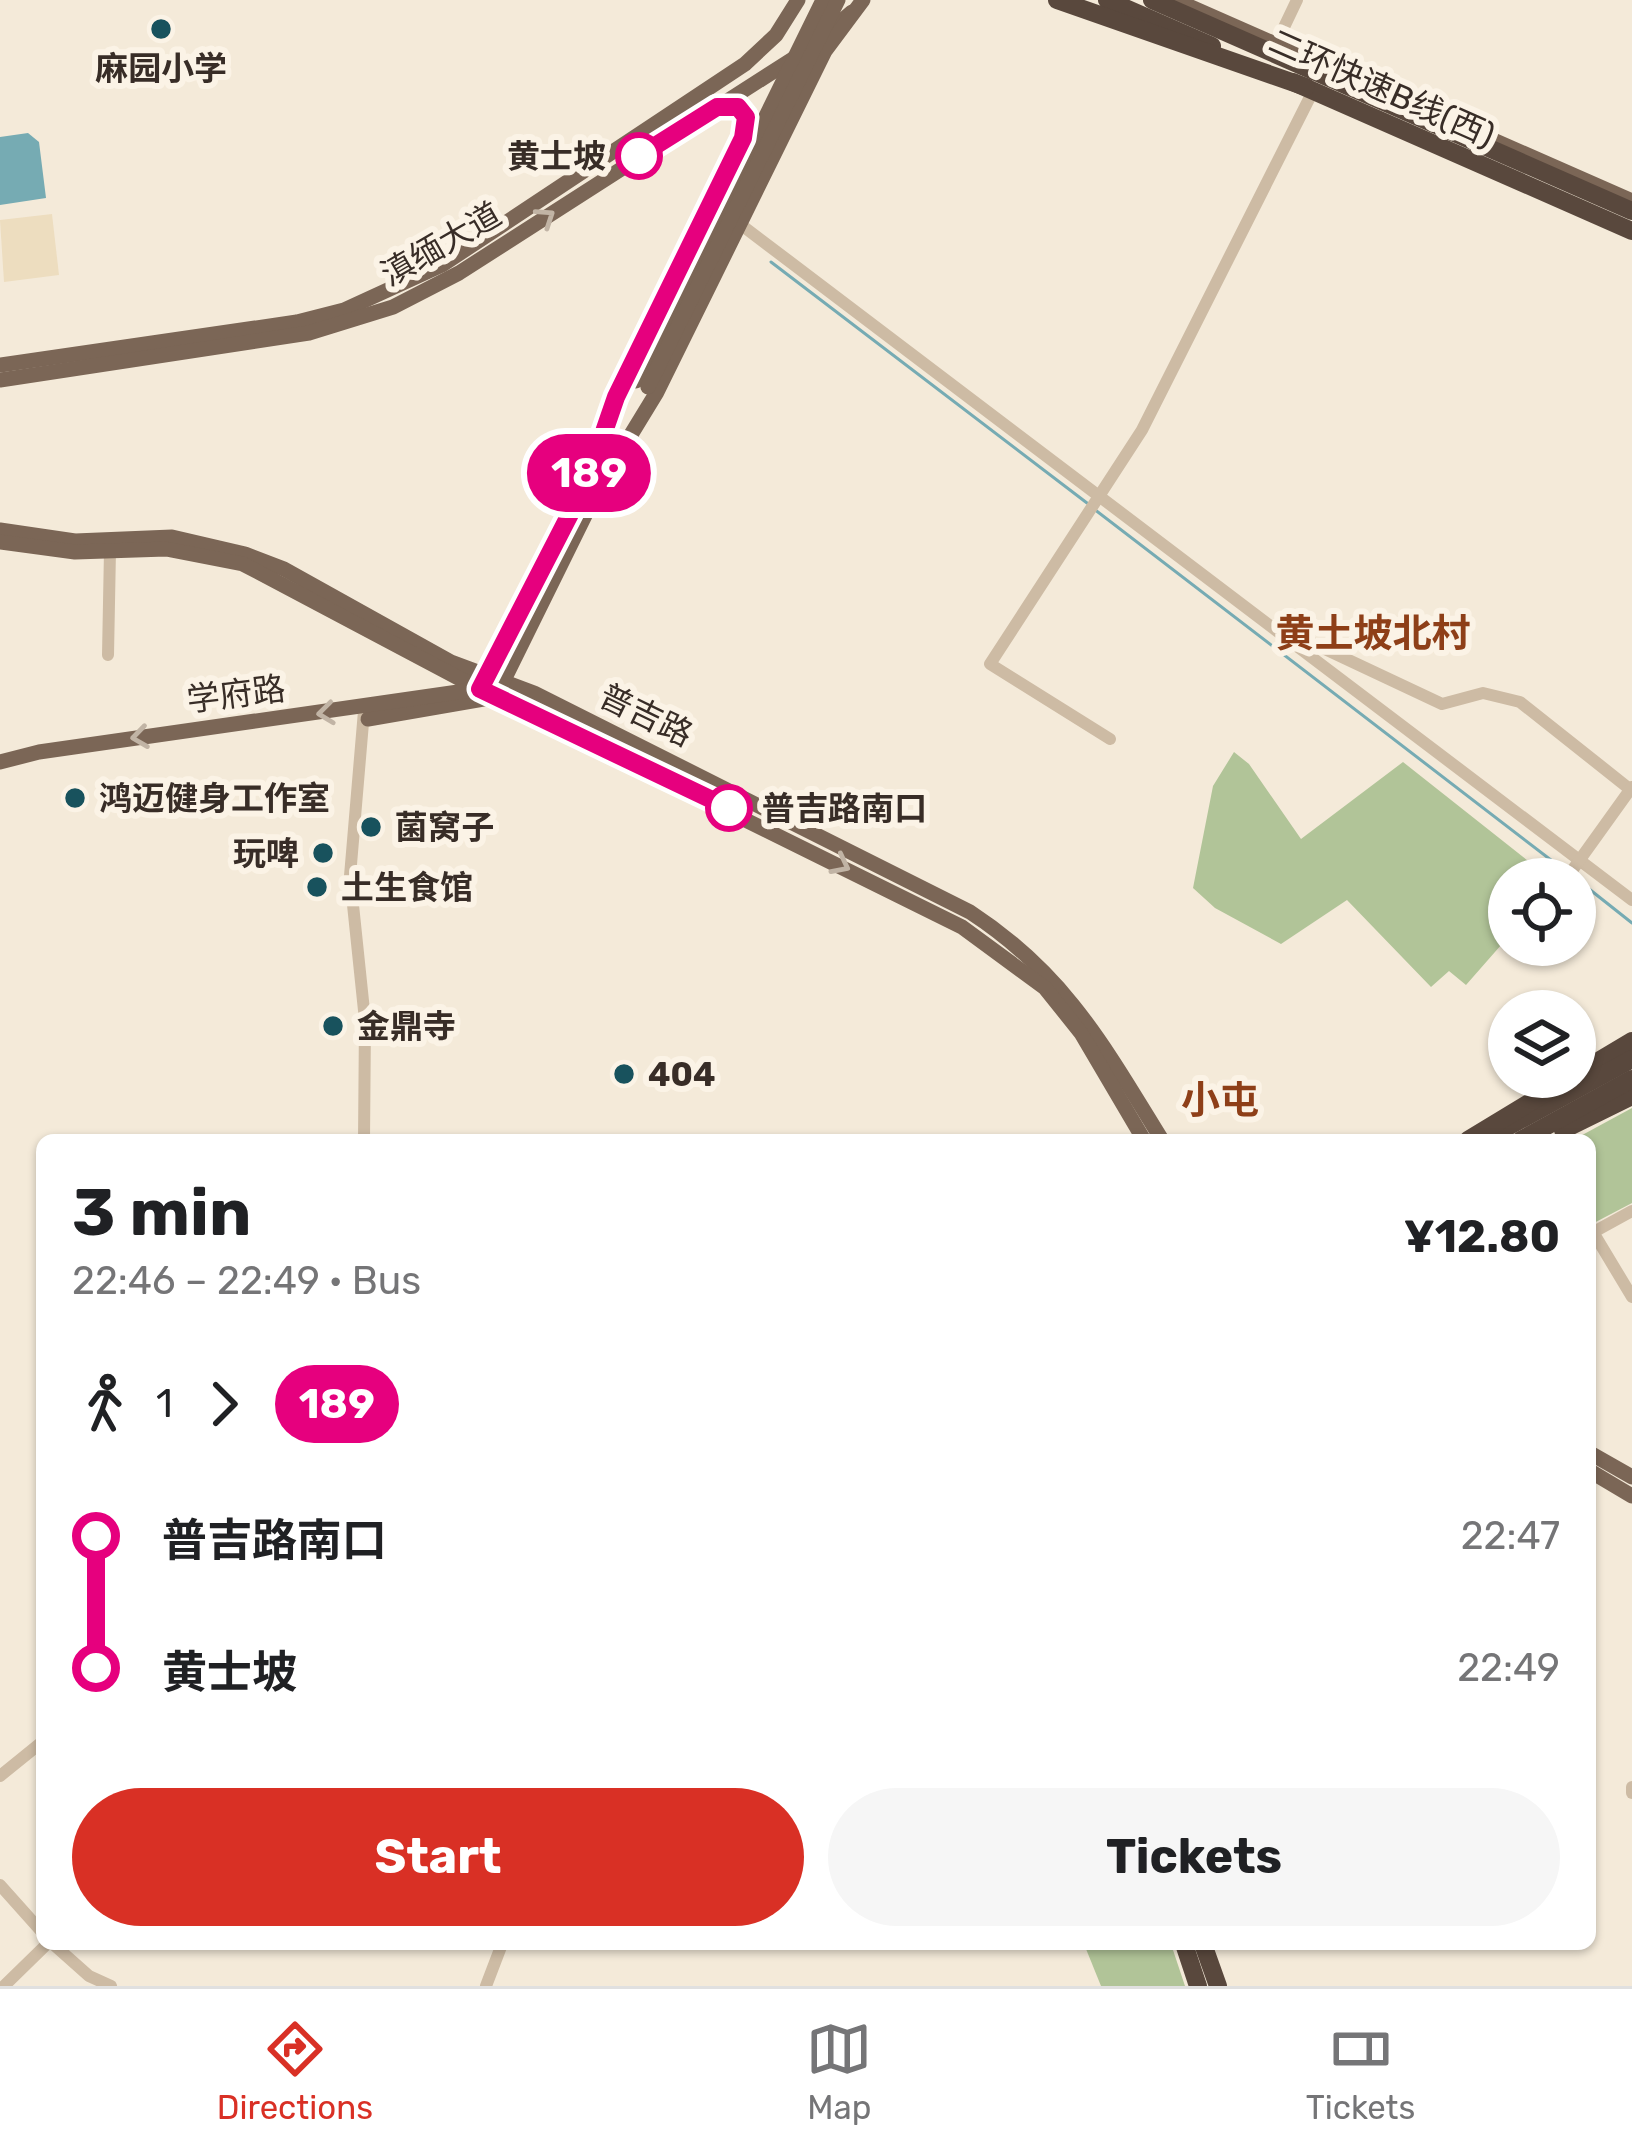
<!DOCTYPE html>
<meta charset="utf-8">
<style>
:root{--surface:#fff;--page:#f6f6f6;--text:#202124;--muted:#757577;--line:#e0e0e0;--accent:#d93025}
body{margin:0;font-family:Rubik,"Noto Sans SC",sans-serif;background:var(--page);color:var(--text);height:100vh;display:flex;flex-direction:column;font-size:45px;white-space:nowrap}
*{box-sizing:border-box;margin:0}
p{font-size:39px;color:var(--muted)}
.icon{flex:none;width:66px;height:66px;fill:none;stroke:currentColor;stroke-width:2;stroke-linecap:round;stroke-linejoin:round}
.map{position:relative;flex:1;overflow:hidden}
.details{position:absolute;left:36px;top:1134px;width:1560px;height:816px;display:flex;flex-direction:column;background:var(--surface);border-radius:18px;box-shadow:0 3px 9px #0004}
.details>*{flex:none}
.badge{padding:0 24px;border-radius:39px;font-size:42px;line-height:78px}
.controls{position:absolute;left:1488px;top:858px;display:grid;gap:24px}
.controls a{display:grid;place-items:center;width:108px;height:108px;border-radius:50%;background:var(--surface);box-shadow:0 3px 9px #0004;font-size:60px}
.map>.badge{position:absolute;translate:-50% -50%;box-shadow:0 0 0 6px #fff}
.legs{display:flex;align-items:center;gap:18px;height:132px;padding:0 36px;font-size:39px}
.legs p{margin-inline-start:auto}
.headline{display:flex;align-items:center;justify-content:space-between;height:204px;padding:0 36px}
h1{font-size:66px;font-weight:700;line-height:90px}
.primary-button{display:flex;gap:24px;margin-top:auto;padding:24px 36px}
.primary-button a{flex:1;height:138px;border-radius:72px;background:var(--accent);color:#fff;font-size:48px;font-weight:700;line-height:138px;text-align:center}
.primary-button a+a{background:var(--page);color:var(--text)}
ul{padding:0 36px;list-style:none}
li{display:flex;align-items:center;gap:42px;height:132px;font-size:45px}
li i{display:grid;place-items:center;width:18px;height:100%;margin:0 15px;background:currentColor}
li i::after{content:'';width:30px;height:30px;margin:-15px;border:9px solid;border-radius:50%;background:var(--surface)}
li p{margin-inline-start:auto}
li:first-child i{background:linear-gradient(#0000 50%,currentColor 0)}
li:last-child i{background:linear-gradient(currentColor 50%,#0000 0)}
.dock{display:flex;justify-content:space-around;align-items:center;height:168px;border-top:3px solid var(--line);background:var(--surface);font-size:33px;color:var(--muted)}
.dock a{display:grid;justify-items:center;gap:6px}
.dock .active{color:var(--accent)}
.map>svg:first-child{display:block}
.green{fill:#b1c498}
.plaza{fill:#edddbf}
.water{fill:#76abb3}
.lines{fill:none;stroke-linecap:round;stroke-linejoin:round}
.stream{stroke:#76abb3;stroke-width:3}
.minor{stroke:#cdbba4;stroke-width:12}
.major{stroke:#7b6656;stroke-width:15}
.highway{stroke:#59483d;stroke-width:18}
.major-bridge{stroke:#7b6656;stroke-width:15}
.highway-bridge{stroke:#59483d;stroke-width:18}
.oneway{stroke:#c1b4a5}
.line-1-casing{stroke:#fff;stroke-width:27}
.line-1{stroke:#e6007e;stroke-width:18}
.poi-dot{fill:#18525d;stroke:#fbf3e6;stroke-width:4.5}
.stop-1-dot{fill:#fff;stroke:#e6007e;stroke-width:6}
.labels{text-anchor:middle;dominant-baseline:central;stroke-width:12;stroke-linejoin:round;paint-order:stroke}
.poi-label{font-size:33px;font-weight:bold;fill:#382d27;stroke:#fbf3e6;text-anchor:start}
.street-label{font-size:33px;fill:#382d27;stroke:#fbf3e6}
.stop-label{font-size:33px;font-weight:bold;fill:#382d27;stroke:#fbf3e6;text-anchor:end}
.quarter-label{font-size:39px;font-weight:bold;fill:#8e3f18;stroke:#fbf3e6}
</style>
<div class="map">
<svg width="1632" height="1986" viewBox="0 0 1632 1986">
<rect width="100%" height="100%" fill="#f4ead9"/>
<!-- green -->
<g class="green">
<polygon points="1234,752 1249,764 1301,839 1403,762 1551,879 1509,879 1509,936 1466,985 1449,971 1431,987 1347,900 1281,944 1215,908 1193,888 1213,786"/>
<polygon points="1632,1108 1632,1203 1590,1225 1590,1140 1573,1140"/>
<polygon points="1084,1944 1171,1944 1185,1986 1101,1986"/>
</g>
<!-- plaza -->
<polygon class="plaza" points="52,214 59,275 4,282 0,220"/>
<!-- water -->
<polygon class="water" points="28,133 39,142 46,198 0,205 0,137"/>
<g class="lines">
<!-- stream -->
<g class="stream">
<polyline points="771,262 1087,503"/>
<polyline points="1094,509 1564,870"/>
<polyline points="1579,881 1632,923"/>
</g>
<!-- minor -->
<g class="minor">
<polyline points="1276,44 1297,0"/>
<polyline points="740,224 1632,900"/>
<polyline points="1291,633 1442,704 1483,693 1520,702 1631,790"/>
<polyline points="108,655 110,550"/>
<polyline points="1110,739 990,664 1142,430 1309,99"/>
<polyline points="1566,879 1632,787"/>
<polyline points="364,1140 365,1020 350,876 364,711"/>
<polyline points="1593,1232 1632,1297"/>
<polyline points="1590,1234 1632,1211"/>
<polyline points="0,1776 42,1742"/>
<polyline points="1632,1787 1632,1793"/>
<polyline points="0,1885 42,1932"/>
<polyline points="53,1944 89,1976 111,1986"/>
<polyline points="4,1986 47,1944"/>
<polyline points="486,1986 502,1944"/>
</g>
<!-- major -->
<g class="major">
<polyline points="1175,0 1632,201"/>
<polyline points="818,41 852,12"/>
<polyline points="0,365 297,322 344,310 442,265 745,64 776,35 798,0"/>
<polyline points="0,380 309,333 393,307 459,273 799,55"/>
<polyline points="586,481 621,387 745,134 741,109 719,106"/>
<polyline points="599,487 657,392 825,51 863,0"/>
<path d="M0,530L75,541L172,537L245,554L284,569L451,662L534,693L970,912C1065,974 1104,1046 1162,1140"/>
<polyline points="0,542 75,552 166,549 243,564 468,683 962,927 1045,988 1081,1033 1144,1140"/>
<polyline points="484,681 591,473"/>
<polyline points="502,684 603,479"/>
<polyline points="368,719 495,697"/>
<polyline points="0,762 39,752 479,689"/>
<polyline points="1590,1453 1632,1477"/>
<polyline points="1590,1471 1632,1496"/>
</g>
<!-- highway -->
<g class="highway">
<polyline points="1107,0 1212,46"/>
<polyline points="1152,0 1632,211"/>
<polyline points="1293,82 1632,231"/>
<polyline points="1575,1075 1632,1041"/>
<polyline points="1563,1130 1632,1096"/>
<polyline points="1489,1137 1632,1059"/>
<polyline points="1521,1140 1632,1079"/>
<polyline points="1184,1944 1198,1986"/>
<polyline points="1203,1944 1218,1986"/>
</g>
<!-- major-bridge -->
<g class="major-bridge">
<polyline points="636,381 823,0"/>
<polyline points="648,387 838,0"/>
</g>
<!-- highway-bridge -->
<g class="highway-bridge">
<polyline points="1057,0 1306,87"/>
<polyline points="1468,1140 1572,1077"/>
</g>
</g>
<!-- one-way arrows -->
<defs><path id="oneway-chevron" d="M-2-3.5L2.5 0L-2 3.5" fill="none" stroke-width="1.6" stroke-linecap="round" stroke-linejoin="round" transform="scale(3)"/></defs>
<g class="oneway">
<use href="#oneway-chevron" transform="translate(546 217) rotate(-34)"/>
<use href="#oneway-chevron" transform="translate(326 713) rotate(173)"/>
<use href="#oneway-chevron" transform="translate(140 737) rotate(172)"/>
<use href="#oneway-chevron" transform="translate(841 865) rotate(27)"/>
</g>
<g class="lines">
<defs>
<polyline id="line-1" points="639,156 717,107 738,107 746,117 743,138 616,397 587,481 480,689 729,808"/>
</defs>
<!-- line-1 casing -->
<use href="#line-1" class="line-1-casing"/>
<!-- line-1 -->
<use href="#line-1" class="line-1"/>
</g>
<!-- markers -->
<g class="poi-dot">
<circle cx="161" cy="29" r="12"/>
<circle cx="75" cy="798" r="12"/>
<circle cx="371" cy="827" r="12"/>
<circle cx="323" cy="853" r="12"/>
<circle cx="317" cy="887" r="12"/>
<circle cx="333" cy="1026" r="12"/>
<circle cx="624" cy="1074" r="12"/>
</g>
<g class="stop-1-dot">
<circle cx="639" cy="156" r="21"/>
<circle cx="729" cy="808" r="21"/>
</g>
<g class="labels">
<!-- poi labels -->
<g class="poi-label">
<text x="161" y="68" text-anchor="middle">麻园小学</text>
<text x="99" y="798">鸿迈健身工作室</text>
<text x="395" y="827">菌窝子</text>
<text x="299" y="853" text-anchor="end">玩啤</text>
<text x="341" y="887">土生食馆</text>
<text x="357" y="1026">金鼎寺</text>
<text x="648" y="1074">404</text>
</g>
<!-- street labels -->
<g class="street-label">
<text transform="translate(1382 88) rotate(24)">二环快速B线(西)</text>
<text transform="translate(441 244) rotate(-30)">滇缅大道</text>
<text transform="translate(236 694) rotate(-7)">学府路</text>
<text transform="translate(646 715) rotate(26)">普吉路</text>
</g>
<!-- stop labels -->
<g class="stop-label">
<text x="606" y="156">黄士坡</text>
<text x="762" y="808" text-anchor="start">普吉路南口</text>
</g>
<!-- quarter labels -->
<g class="quarter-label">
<text x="1373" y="634">黄土坡北村</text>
<text x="1220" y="1101">小屯</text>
</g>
</g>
</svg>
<div class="controls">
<a><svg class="icon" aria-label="locate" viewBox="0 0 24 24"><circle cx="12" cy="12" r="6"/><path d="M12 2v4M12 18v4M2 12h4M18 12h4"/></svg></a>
<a><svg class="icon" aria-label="layers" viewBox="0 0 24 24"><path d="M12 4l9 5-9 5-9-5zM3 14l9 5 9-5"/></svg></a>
</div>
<b class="badge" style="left:589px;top:473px;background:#e6007e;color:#fff">189</b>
<section class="details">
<div class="headline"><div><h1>3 min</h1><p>22:46 – 22:49 · Bus</p></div><b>¥12.80</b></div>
<div class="legs"><svg class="icon" aria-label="walk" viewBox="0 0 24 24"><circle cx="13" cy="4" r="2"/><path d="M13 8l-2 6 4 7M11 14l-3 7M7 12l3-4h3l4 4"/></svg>1<svg class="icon" aria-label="forward" viewBox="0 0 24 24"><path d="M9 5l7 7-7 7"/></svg><b class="badge" style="background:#e6007e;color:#fff">189</b></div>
<ul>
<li><i style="color:#e6007e"></i><b>普吉路南口</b><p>22:47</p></li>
<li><i style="color:#e6007e"></i><b>黄士坡</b><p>22:49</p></li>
</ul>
<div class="primary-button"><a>Start</a><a>Tickets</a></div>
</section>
</div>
<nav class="dock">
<a class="active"><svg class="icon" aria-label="directions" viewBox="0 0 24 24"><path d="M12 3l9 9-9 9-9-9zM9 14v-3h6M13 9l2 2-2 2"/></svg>Directions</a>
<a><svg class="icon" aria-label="map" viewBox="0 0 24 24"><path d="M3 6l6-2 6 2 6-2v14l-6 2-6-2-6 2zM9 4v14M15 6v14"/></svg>Map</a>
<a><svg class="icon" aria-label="tickets" viewBox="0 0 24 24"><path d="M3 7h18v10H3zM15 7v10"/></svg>Tickets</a>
</nav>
